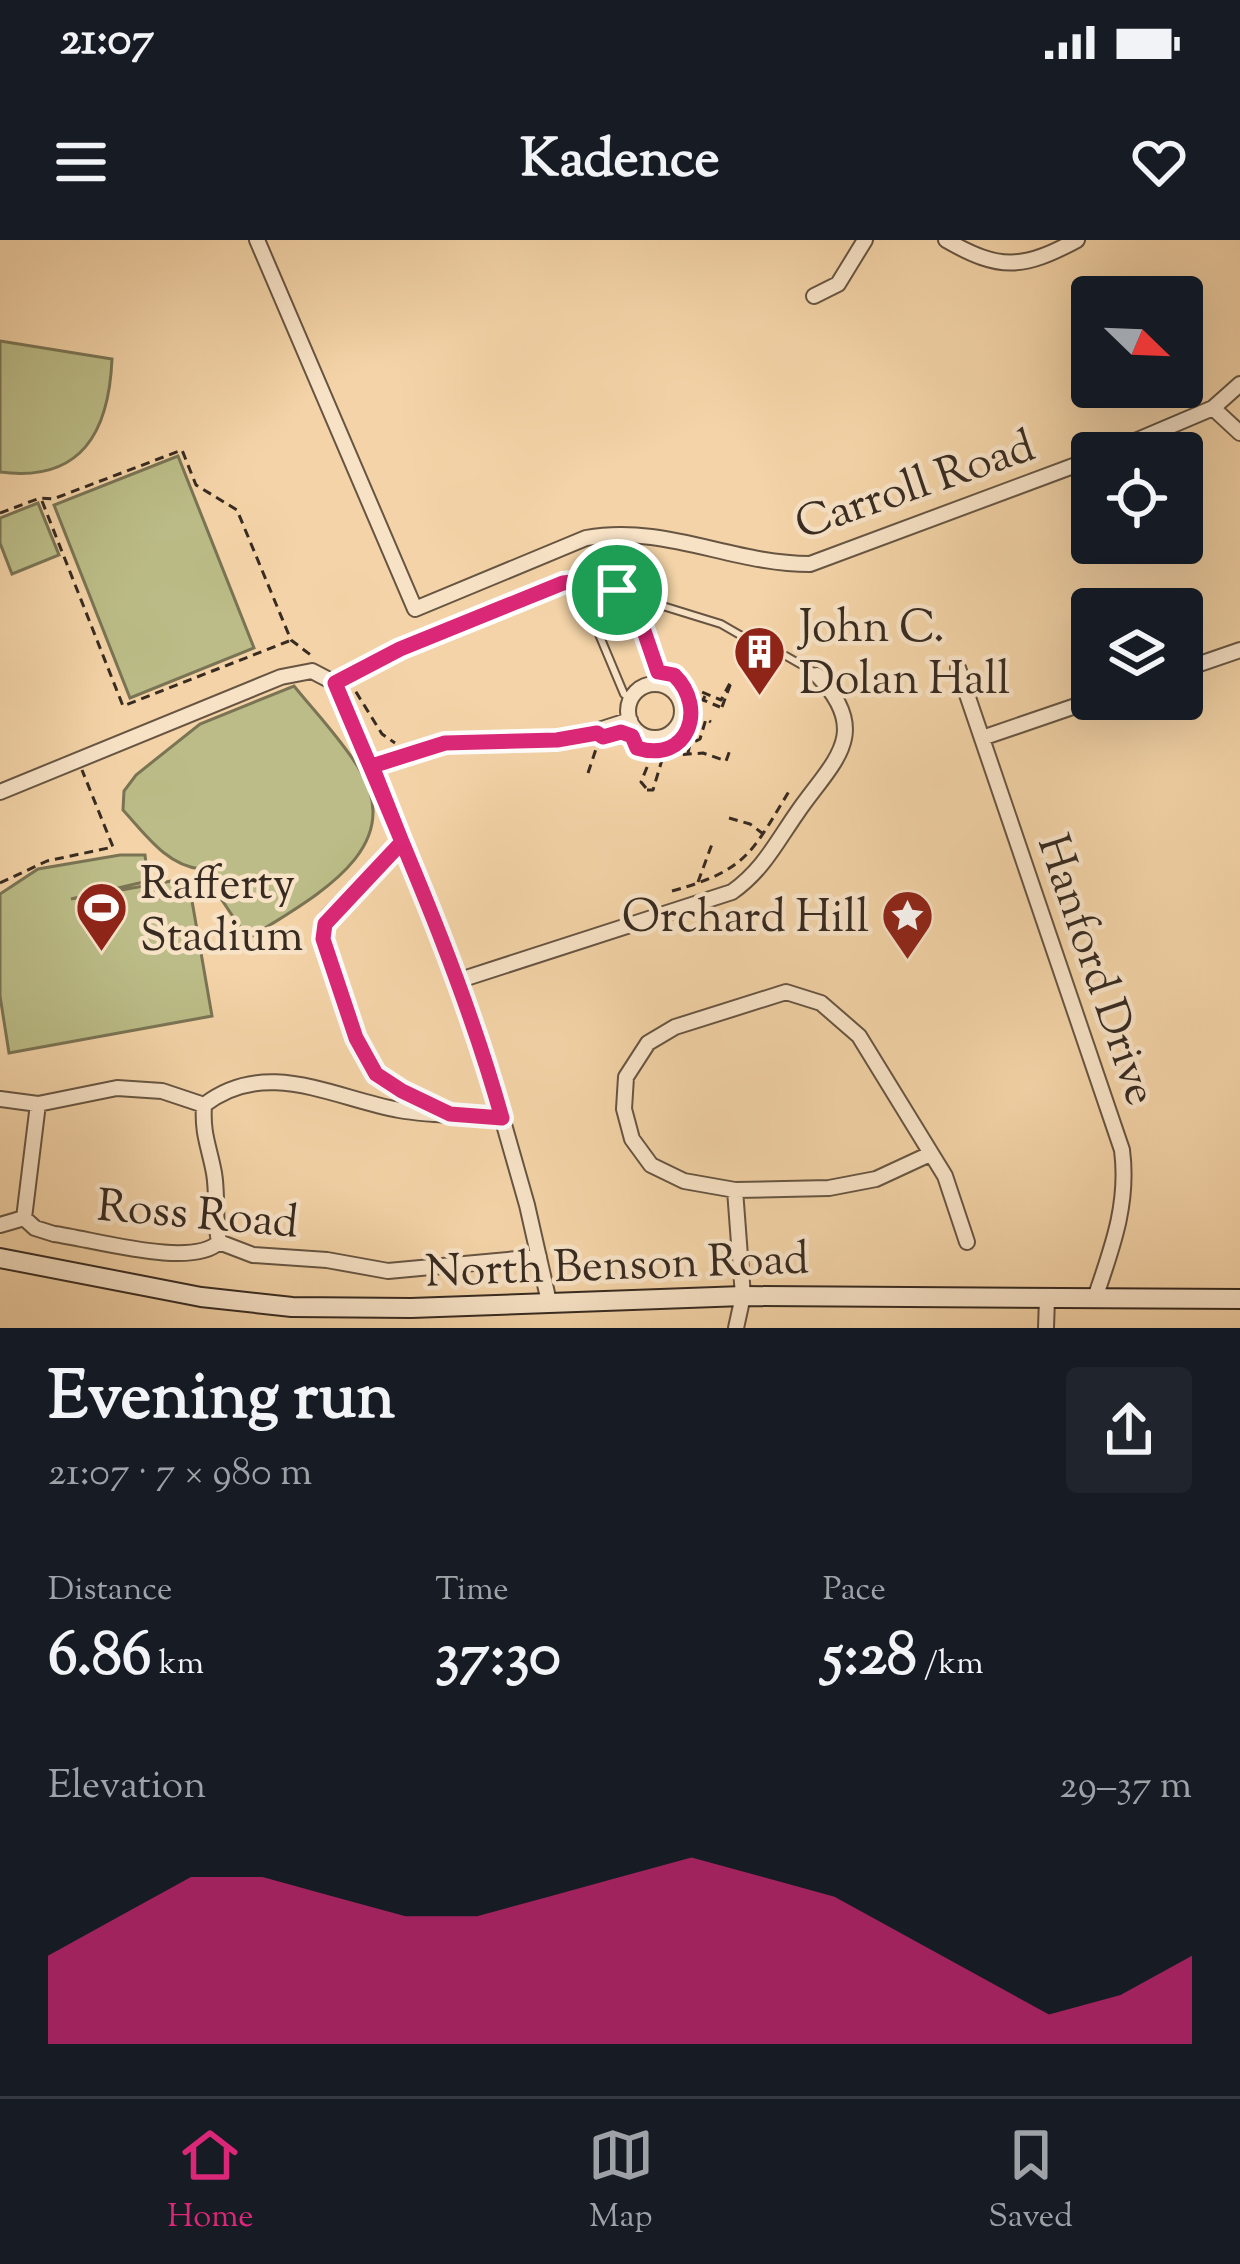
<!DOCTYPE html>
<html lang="en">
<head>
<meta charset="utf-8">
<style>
	body { margin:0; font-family:"Sorts Mill Goudy",serif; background:#20242c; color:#f1f3f6; height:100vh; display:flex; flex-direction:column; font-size:45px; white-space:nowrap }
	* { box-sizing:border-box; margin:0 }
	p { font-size:39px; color:#9ea1a6 }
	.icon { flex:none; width:66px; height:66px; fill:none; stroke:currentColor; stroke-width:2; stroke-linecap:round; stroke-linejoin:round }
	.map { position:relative; height:1088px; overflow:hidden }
	.drawer { display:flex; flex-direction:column; background:#171b24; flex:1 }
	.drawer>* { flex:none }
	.needle { width:78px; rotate:113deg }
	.tools { position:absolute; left:1071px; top:36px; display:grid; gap:24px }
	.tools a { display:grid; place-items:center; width:132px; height:132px; border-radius:12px; background:#171b24; box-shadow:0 12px 48px #0002; font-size:60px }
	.pin { position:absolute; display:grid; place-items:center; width:102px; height:102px; color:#fff; margin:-51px; border:6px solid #fff; border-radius:50%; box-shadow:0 3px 12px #0007 }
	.round { display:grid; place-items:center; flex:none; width:126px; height:126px; border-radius:12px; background:#20242c }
	.overview { display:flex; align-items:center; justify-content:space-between; height:204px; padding:0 48px }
	h1 { font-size:66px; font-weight:700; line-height:90px }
	.figures { display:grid; grid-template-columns:repeat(3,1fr); gap:18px; height:204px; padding:12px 48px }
	.figures div { display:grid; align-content:center }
	.figures b { font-size:60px; font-weight:700 }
	.figures small { font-size:33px; font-weight:400 }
	.figures p { font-size:33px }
	.chart { height:336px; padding:24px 48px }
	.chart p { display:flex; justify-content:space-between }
	.chart svg { width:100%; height:216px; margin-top:12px; fill:#db2777; opacity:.7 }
	.status { display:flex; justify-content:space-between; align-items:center; height:84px; padding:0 60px; background:#171b24; direction:ltr }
	.status svg { height:33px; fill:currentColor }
	header { display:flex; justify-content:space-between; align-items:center; height:156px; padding:0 48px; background:#171b24; font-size:54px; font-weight:700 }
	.menu { display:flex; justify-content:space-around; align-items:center; height:168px; border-top:3px solid #363941; background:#171b24; font-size:33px; color:#9ea1a6 }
	.menu a { display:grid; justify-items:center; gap:6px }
	.menu .selected { color:#db2777 }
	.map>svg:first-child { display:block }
	.green { fill:#bbbc87; stroke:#7a7454; stroke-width:3 }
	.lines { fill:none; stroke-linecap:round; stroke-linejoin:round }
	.service-casing { stroke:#675542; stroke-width:10 }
	.minor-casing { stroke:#675542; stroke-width:18 }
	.secondary-casing { stroke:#382b21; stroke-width:22 }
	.path { stroke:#382b21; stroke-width:3; stroke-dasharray:9 6; stroke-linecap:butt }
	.service { stroke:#f7e2c6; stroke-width:6 }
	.minor { stroke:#f7e2c6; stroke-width:14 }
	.secondary { stroke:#f7e2c6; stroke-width:18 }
	.route-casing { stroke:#fff; stroke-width:24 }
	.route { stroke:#db2777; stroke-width:15 }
	.labels { text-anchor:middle; stroke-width:9; stroke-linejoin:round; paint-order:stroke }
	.street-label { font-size:45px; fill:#382b21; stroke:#f7e2c6 }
	.poi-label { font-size:45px; fill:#382b21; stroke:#f7e2c6; text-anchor:start }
</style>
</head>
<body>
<div class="status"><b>21:07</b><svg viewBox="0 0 49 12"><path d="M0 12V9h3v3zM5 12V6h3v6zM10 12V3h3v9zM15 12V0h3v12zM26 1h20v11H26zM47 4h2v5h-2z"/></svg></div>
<header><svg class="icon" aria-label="menu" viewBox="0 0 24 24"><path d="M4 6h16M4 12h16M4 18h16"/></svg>Kadence<svg class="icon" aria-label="heart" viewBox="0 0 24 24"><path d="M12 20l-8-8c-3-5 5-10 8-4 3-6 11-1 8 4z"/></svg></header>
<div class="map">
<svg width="1240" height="1088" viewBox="0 0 1240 1088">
	<rect width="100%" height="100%" fill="#f3d3a7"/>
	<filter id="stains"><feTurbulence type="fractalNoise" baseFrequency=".00167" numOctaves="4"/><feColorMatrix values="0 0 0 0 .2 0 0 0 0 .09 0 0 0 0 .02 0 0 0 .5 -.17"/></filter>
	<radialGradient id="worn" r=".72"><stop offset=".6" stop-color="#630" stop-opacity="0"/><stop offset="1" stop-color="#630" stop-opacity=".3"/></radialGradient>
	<path class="green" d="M0 101 112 119C109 191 82 243 0 232Z
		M178 216 254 408 130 458 54 265Z
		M38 263 59 315 12 334 0 303V278Z
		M294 446C315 472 340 498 358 527 413 611 305 661 248 699L201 629C167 626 145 594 123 570L124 551 136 535 200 484Z
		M120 615H145L148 641 71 659 188 638 212 776 9 813 0 756V654L38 629Z"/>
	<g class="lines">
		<defs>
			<path id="service" d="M632 356 658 432 657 444
				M786 416 814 432
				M631 459 624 454 593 380 595 362 611 350 721 384 766 410"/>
			<path id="minor" d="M257 0 415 369 586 298C666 284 731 324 810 324L1092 219
				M946 0C1000 31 1023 29 1077 0
				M814 56 838 44 865 0
				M1213 168 1240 193
				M1107 213 1213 168 1240 144
				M958 428 1122 910C1129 964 1112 1008 1095 1058
				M1182 430 1240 410
				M628 471a27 27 0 1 1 54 0a27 27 0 1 1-54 0Z
				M982 498 1096 459
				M372 526 445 503 574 498 630 480
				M0 552 281 437 312 431 335 443 475 783 527 965 549 1062
				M402 602 328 676 323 699 367 821 386 842 450 874
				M460 740 732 652C763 630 776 603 797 573 832 522 874 494 817 435
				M0 859 38 864 117 848 162 851 204 865
				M204 865C266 817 333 858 399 870 433 876 468 875 502 878
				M204 865C202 894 209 906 214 933 218 956 214 978 219 1002
				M930 914 876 939 829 948 735 950 684 941 651 925 632 899 624 869 626 837 648 803 675 787 786 752 821 763 859 796 945 936 967 1002
				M735 950 743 1056 736 1088
				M24 978 35 988 54 994C93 999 192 1029 219 1002
				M24 978 38 864
				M0 985 24 978
				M219 1002 253 1015 327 1020 388 1031 539 1017
				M1046 1088 1047 1058"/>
			<path id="secondary" d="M0 1018 201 1057 292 1067 411 1068 743 1056 1240 1059"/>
		</defs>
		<use href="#service" class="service-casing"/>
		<use href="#minor" class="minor-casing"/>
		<use href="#secondary" class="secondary-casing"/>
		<path class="path" d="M42 261 123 466 289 401
			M0 273 40 258 53 259 182 210 196 245 237 270 291 400 312 416
			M345 439 400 409 563 343 591 340 599 348
			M348 439 382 494 395 503
			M689 455 697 450 721 460 730 443
			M705 456 703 460 720 467
			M722 467 732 440
			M630 495 637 508C692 526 712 455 666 431
			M670 509 677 515 703 513 726 521 730 510
			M688 513 690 504 700 499 706 479 711 482
			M588 533 597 506
			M646 548 641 542 652 515
			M647 550H653L664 513
			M729 578 750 584 762 593
			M698 642 712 604
			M0 643 47 621 113 607 82 530
			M672 651C748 630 752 612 791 548"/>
		<use href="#service" class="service"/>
		<use href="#minor" class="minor"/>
		<use href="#secondary" class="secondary"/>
	</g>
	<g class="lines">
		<defs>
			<path id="route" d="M617 350 605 353 591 340 563 343 400 409 335 443C395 587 460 728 502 878L450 874 402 851 376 834 356 798 323 699 325 684 402 602 372 526 445 503 557 500 597 493 603 497 621 492 632 496 637 508C688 524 708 468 674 435L658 432 631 353 617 350"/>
		</defs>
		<use href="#route" class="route-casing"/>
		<use href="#route" class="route"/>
	</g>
	<defs>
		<symbol id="building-pin" viewBox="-11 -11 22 30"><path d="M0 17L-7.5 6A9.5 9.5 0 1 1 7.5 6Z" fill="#8f2418" stroke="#f7e2c6"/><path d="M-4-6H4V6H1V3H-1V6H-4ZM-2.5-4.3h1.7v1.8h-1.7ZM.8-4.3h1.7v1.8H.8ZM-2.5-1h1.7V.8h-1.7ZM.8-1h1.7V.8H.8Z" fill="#fff"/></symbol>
		<symbol id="stadium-pin" viewBox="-11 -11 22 30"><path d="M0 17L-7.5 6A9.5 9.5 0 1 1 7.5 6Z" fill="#8f2418" stroke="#f7e2c6"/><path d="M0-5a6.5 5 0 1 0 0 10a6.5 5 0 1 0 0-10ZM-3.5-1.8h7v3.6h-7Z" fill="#fff"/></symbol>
		<symbol id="sight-pin" viewBox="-11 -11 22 30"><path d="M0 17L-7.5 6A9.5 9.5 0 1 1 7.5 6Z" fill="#8f2418" stroke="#f7e2c6"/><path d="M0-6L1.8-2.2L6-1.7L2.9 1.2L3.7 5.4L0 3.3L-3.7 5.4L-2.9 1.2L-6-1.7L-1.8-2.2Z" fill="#fff"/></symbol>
	</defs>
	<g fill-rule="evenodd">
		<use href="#building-pin" x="730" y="382" width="59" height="81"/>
		<use href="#stadium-pin" x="72" y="638" width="59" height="81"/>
		<use href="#sight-pin" x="878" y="646" width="59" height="81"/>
	</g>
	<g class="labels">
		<g class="street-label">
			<text transform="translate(914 243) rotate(-19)" y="16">Carroll Road</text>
			<text transform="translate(1099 729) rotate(71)" y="16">Hanford Drive</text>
			<text transform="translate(198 972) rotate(5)" y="16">Ross Road</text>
			<text transform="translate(617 1023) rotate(-2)" y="16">North Benson Road</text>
		</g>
		<g class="poi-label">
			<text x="799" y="401">John C.<tspan x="799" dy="52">Dolan Hall</tspan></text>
			<text x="140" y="658">Rafferty<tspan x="140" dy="52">Stadium</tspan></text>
			<text x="869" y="691" text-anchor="end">Orchard Hill</text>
		</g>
	</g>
	<rect width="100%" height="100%" filter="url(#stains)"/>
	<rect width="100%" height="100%" fill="url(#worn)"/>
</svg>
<div class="tools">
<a><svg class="needle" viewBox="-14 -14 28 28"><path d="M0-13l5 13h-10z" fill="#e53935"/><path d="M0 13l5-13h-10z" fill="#9ea1a6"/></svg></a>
<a><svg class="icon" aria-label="locate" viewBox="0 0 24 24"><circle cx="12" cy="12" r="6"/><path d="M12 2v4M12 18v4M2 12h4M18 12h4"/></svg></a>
<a><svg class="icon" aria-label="layers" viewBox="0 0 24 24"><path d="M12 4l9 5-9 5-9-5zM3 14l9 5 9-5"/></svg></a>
</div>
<div class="pin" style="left:617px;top:350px;background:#1e9e55"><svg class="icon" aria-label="arrive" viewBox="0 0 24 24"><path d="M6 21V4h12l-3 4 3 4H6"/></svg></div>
</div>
<section class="drawer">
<div class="overview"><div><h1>Evening run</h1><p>21:07 · 7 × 980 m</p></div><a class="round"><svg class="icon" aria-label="share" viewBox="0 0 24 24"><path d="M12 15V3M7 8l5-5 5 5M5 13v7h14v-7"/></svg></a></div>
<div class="figures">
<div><p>Distance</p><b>6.86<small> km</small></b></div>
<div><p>Time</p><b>37:30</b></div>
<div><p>Pace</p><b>5:28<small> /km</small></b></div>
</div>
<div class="chart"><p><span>Elevation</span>29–37 m</p>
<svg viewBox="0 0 160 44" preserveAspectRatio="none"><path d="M0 44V26L10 18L20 10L30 10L40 14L50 18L60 18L70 14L80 10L90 6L100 10L110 14L120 22L130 30L140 38L150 34L160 26V44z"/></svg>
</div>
</section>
<nav class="menu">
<a class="selected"><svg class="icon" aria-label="home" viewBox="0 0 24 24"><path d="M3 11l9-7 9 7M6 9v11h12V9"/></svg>Home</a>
<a><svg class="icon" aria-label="map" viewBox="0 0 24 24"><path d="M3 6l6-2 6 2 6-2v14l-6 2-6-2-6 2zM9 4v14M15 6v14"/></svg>Map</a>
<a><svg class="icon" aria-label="saved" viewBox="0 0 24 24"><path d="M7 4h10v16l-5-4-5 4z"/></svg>Saved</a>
</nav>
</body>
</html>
